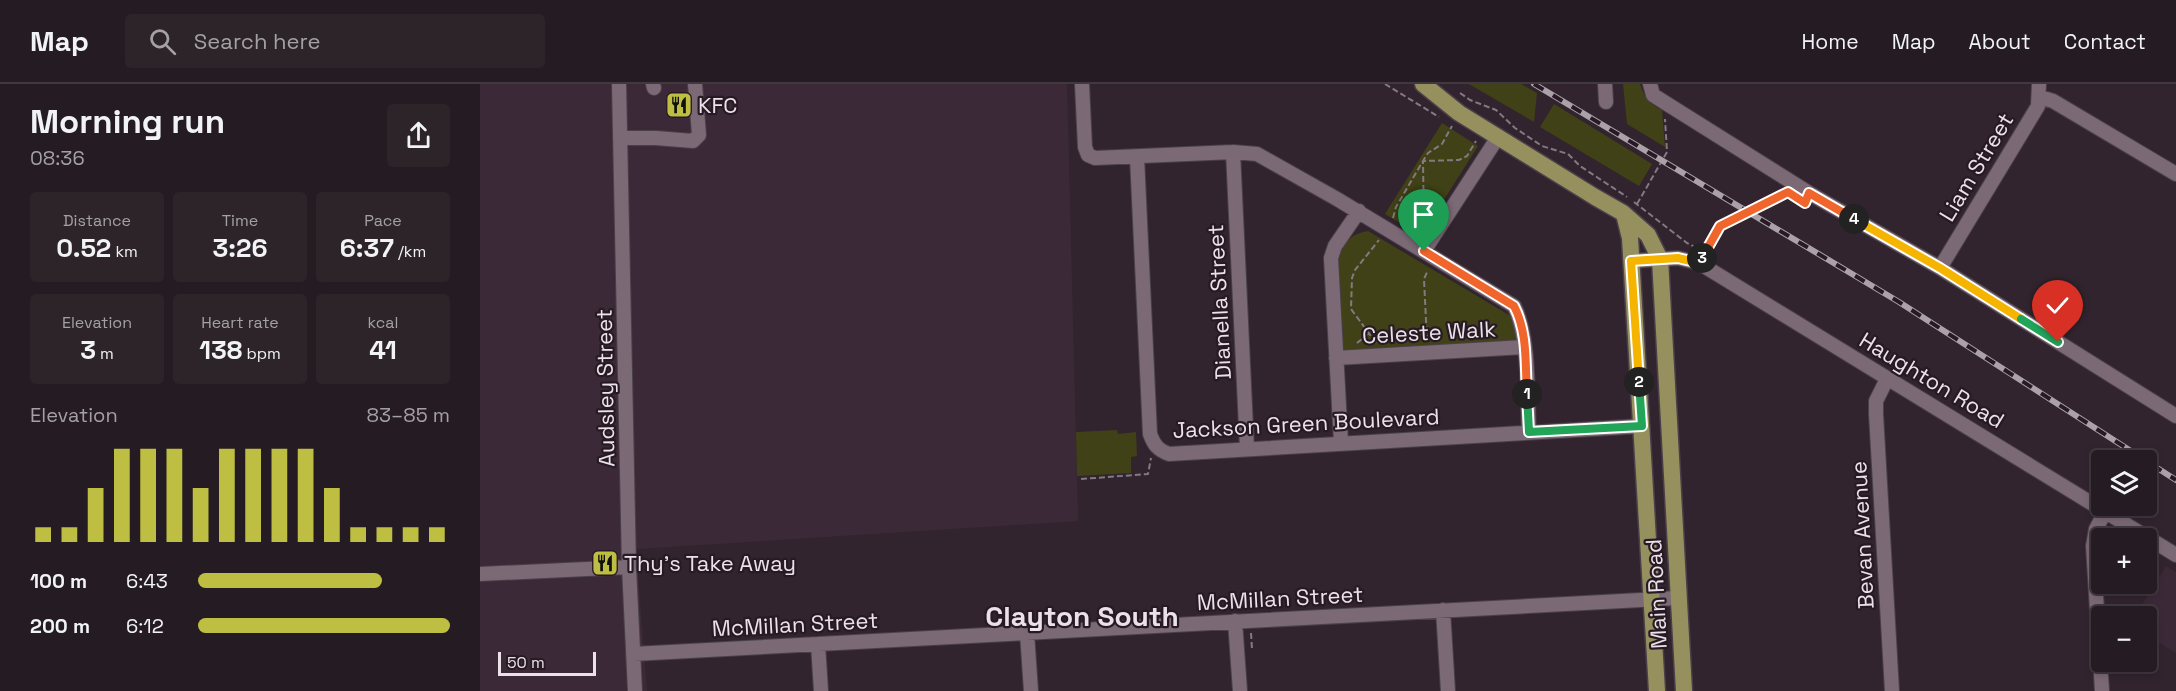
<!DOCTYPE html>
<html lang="en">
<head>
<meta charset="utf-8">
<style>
	body { margin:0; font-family:"Space Grotesk",sans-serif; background:#2d242a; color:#f1f3f6; height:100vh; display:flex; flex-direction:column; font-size:22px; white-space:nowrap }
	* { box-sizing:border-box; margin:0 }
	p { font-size:20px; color:#a3a1a5 }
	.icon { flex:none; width:33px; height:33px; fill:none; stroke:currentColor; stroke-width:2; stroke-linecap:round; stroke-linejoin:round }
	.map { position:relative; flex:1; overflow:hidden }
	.drawer { display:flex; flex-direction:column; background:#251b22; width:480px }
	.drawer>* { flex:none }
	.tools { position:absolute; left:1611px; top:366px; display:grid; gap:12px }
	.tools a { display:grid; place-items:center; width:66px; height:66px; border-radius:6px; background:#251b22; box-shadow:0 3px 9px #0003,0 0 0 2px #423940; font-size:30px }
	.scale { position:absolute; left:18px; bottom:15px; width:98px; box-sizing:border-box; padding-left:6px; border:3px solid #ebe2e9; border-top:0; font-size:16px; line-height:21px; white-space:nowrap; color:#ebe2e9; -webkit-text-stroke:4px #271a24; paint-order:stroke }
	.pin { position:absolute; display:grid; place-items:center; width:51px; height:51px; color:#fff; margin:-62px -26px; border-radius:50% 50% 50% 0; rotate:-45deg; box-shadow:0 0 6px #0007 }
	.pin .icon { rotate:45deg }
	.km { position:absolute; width:30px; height:30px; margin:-15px; border-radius:50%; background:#222; color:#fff; font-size:16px; line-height:30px; text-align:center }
	.round { display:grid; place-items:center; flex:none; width:63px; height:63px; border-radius:6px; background:#2d242a }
	.summary { display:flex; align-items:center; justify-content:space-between; height:102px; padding:0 30px }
	h1 { font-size:33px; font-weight:600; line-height:45px }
	.metrics { display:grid; grid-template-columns:repeat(3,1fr); gap:9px; height:102px; padding:6px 30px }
	.metrics div { display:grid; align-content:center; border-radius:6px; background:#2d242a; text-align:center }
	.metrics b { font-size:26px; font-weight:600 }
	.metrics small { font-size:16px; font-weight:400 }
	.metrics p { font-size:16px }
	.chart { height:168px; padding:12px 30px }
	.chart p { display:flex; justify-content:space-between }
	.chart svg { width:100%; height:108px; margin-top:6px; stroke:#bebf42; stroke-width:6 }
	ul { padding:0 30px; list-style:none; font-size:20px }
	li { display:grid; grid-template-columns:96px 72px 1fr; align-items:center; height:45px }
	li i { height:15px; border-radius:8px; background:#bebf42 }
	header { display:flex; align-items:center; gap:36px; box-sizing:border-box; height:84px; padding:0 30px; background:#251b22; border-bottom:2px solid #423940 }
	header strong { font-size:28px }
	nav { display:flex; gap:33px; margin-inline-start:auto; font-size:21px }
	.search { width:420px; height:54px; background:#2d242a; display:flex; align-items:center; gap:15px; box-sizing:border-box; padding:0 21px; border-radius:6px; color:#a3a1a5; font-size:22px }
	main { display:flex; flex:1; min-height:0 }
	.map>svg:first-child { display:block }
	.built { fill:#3c2938 }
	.green { fill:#404116 }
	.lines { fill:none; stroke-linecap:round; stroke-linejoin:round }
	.minor-casing { stroke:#4b4049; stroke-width:16 }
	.major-casing { stroke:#4b4049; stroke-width:19 }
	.path { stroke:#847982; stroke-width:2; stroke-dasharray:6 3; stroke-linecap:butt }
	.minor { stroke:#7b6a76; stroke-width:14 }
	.major { stroke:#96905f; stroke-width:16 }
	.rail-casing { stroke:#aba1a9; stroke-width:6 }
	.rail { stroke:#271a24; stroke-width:4; stroke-dasharray:11; stroke-linecap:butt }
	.split-1-casing { stroke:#fff; stroke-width:12 }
	.split-2-casing { stroke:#fff; stroke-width:12 }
	.split-3-casing { stroke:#fff; stroke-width:12 }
	.split-4-casing { stroke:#fff; stroke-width:12 }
	.split-5-casing { stroke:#fff; stroke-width:12 }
	.split-6-casing { stroke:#fff; stroke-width:12 }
	.split-1 { stroke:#f0652b; stroke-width:8 }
	.split-2 { stroke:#22a559; stroke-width:8 }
	.split-3 { stroke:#f5b400; stroke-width:8 }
	.split-4 { stroke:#f0652b; stroke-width:8 }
	.split-5 { stroke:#f5b400; stroke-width:8 }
	.split-6 { stroke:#22a559; stroke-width:8 }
	.labels { text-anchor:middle; stroke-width:4.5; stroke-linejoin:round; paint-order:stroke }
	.poi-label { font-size:22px; fill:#ebe2e9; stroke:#271a24; text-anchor:start }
	.street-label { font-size:22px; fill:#ebe2e9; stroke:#271a24 }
	.district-label { font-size:28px; font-weight:bold; fill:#ebe2e9; stroke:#271a24 }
</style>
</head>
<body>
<header>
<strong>Map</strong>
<div class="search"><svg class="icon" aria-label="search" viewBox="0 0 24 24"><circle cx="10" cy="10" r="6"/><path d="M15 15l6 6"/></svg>Search here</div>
<nav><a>Home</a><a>Map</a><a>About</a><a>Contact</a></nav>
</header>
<main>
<section class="drawer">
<div class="summary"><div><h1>Morning run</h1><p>08:36</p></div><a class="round"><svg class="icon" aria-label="share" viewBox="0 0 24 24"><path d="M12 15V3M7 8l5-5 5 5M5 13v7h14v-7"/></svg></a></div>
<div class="metrics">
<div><p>Distance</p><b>0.52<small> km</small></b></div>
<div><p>Time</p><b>3:26</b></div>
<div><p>Pace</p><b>6:37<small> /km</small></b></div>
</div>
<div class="metrics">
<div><p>Elevation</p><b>3<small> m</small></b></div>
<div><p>Heart rate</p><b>138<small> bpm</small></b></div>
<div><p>kcal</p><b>41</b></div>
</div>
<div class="chart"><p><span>Elevation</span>83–85 m</p>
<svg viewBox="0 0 160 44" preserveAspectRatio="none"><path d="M5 44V38M15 44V38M25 44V22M35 44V6M45 44V6M55 44V6M65 44V22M75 44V6M85 44V6M95 44V6M105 44V6M115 44V22M125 44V38M135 44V38M145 44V38M155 44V38"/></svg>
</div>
<ul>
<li><b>100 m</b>6:43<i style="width:73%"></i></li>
<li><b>200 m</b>6:12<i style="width:100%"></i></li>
</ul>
</section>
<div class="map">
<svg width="1696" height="607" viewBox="0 0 1696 607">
	<rect width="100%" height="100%" fill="#31242e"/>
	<path class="built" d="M0 0H587L598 437 156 465 167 607H0Z
		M1686 482 1696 488V569L1667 551 1666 532H1655Z"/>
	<path class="green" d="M989 0H1041L1057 9 1054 38Z
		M1143 0H1160C1164 13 1170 20 1182 26L1185 63 1147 40Z
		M1074 20 1172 80 1159 102 1060 43Z
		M962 39 998 62 941 152 905 130Z
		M888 147 1029 231 1034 237 1036 258 862 268 857 180C861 161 869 150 888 147Z
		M637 346 638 350 656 348 657 372 651 373V389L597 392 596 348Z"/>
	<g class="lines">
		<defs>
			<path id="minor" d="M139 0 149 483 155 607
				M173 0 174 4
				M602 0 605 63 608 71 615 74 753 68 777 70 857 115 1034 222C1050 253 1047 312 1049 348
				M1125 0 1126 18
				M1170 0 1173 11 1184 18 1329 109 1460 184 1696 332
				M1560 13 1573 17 1696 90
				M140 54H176L213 57 219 51 215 0
				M753 68 767 365
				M657 73 670 350C674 361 678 366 689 370L1162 342
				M944 167 1018 53
				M1151 177 1198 174 1219 179 1696 471
				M1460 184 1558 22 1559 0
				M856 274 1044 263
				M1407 295 1396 317V330L1412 607
				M861 359 851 174 855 162 879 127
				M0 490 149 483
				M963 526 968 607
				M755 537 760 607
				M547 549 551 607
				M338 560 341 607
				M153 570 1198 514
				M1622 607 1613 462 1616 445 1625 428"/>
			<path id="major" d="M943 0 979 29 1115 113 1143 129 1168 151 1180 175 1204 607
				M1144 130 1150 154 1177 607"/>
		</defs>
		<use href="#minor" class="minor-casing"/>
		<use href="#major" class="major-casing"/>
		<path class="path" d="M905 0 959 33
			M980 9 990 16 1016 26 1035 44 1062 62 1088 70 1100 82 1147 113
			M1154 118 1207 159 1217 164
			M1157 120 1187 68 1185 35
			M913 134 916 123 943 77 948 69 962 60 972 42
			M944 143 943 77 979 76 987 72 996 57
			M1226 167 1240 142 1306 109
			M947 257 944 195 948 186
			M877 259 889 249
			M896 259 871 225 872 194 875 186 899 156
			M601 395 668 390 671 374
			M771 549 772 565"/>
		<use href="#minor" class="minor"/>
		<use href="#major" class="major"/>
		<defs>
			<path id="rail" d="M1054 0 1419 218 1696 396"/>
		</defs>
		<use href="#rail" class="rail-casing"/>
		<use href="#rail" class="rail"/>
	</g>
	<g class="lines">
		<defs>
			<path id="split-1" d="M944 167 1034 222C1048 249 1045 280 1047 310"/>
			<path id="split-2" d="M1047 310 1049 348 1162 342 1159 298"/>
			<path id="split-3" d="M1159 298 1151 177 1198 174 1219 179 1222 174"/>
			<path id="split-4" d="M1222 174 1240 142 1308 108 1325 119 1329 109 1374 135"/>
			<path id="split-5" d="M1374 135 1460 184 1541 235"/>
			<path id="split-6" d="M1541 235 1578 258"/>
		</defs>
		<use href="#split-1" class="split-1-casing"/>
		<use href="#split-2" class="split-2-casing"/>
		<use href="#split-3" class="split-3-casing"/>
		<use href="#split-4" class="split-4-casing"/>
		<use href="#split-5" class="split-5-casing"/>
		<use href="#split-6" class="split-6-casing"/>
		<use href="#split-1" class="split-1"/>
		<use href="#split-2" class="split-2"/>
		<use href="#split-3" class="split-3"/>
		<use href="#split-4" class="split-4"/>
		<use href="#split-5" class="split-5"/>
		<use href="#split-6" class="split-6"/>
	</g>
	<defs>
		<symbol id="restaurant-square" viewBox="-11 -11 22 22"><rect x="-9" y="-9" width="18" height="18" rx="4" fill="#bebf42" stroke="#271a24"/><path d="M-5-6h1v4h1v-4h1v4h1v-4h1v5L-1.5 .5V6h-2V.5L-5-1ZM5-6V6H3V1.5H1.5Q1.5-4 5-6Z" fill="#111"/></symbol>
	</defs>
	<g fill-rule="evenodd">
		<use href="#restaurant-square" x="184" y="6" width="30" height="30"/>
		<use href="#restaurant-square" x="110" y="464" width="30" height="30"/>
	</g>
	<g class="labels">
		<g class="poi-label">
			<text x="218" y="29">KFC</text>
			<text x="144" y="487">Thy's Take Away</text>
		</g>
		<g class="street-label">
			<text transform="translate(1496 83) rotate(-59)" y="8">Liam Street</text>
			<text transform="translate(739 218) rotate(-93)" y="8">Dianella Street</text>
			<text transform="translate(949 248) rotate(-3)" y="8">Celeste Walk</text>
			<text transform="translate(1452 296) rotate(31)" y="8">Haughton Road</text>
			<text transform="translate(125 304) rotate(-91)" y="8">Audsley Street</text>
			<text transform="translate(826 339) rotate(-3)" y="8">Jackson Green Boulevard</text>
			<text transform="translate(1382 451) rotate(-93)" y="8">Bevan Avenue</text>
			<text transform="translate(1176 510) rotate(-93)" y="8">Main Road</text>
			<text transform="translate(800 514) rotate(-3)" y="8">McMillan Street</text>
			<text transform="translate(315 540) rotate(-3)" y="8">McMillan Street</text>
		</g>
		<g class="district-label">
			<text x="602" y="542">Clayton South</text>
		</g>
	</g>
</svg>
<div class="tools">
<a><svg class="icon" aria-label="layers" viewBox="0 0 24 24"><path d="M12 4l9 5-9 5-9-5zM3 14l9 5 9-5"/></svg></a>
<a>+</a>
<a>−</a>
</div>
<div class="scale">50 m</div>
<div class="pin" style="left:944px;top:167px;background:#1e9e55"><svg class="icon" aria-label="arrive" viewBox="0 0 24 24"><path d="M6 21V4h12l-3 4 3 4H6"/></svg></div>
<div class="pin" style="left:1578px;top:258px;background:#d93025"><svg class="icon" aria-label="check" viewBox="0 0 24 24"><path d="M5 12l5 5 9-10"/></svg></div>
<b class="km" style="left:1047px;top:310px">1</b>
<b class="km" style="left:1159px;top:298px">2</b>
<b class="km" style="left:1222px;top:174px">3</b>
<b class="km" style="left:1374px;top:135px">4</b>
</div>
</main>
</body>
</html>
